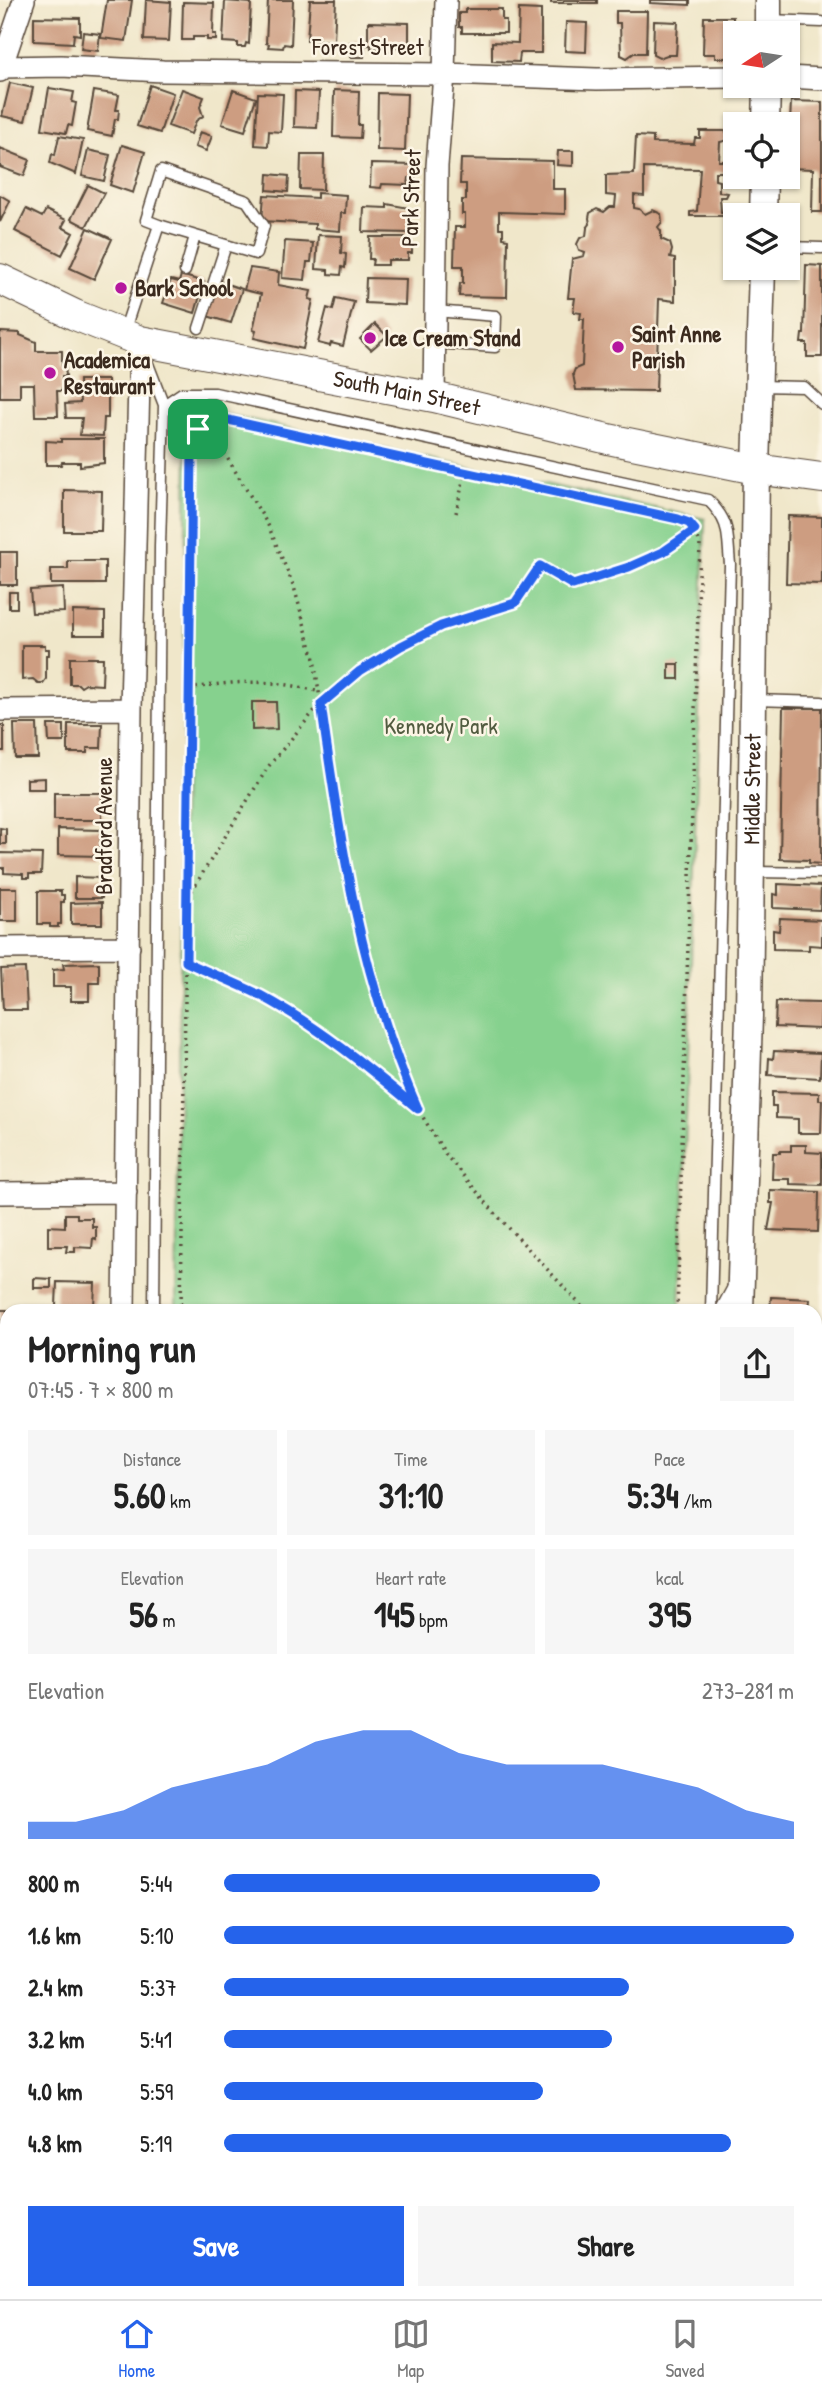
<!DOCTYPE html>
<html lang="en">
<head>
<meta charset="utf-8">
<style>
	body { margin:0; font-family:"Patrick Hand",sans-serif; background:#f6f6f6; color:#222; height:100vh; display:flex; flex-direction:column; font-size:26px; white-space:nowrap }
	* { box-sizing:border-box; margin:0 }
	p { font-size:23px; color:#767676 }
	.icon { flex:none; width:38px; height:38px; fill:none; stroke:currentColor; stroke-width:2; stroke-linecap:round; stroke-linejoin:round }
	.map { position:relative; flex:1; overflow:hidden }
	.side { position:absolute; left:0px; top:1304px; width:822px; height:996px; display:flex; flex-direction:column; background:#fff; border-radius:21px 21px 0 0; box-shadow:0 2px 5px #0004 }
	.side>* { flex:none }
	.needle { width:46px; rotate:258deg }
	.buttons { position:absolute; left:723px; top:21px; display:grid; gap:14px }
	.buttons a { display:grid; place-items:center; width:77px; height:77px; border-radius:0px; background:#fff; box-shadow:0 2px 5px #0004; font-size:35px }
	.pin { position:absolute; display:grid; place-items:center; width:60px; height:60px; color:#fff; margin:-30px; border-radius:14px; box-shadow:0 4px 10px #0006 }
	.round { display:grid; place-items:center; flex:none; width:74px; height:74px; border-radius:0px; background:#f6f6f6 }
	.overview { display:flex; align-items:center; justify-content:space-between; height:119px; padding:0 28px }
	h1 { font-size:38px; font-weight:700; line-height:52px }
	.metrics { display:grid; grid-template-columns:repeat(3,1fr); gap:10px; height:119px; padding:7px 28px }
	.metrics div { display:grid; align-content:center; border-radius:0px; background:#f6f6f6; text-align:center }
	.metrics b { font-size:35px; font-weight:700 }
	.metrics small { font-size:19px; font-weight:400 }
	.metrics p { font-size:19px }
	.chart { height:196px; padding:14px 28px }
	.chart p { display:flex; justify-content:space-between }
	.chart svg { width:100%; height:126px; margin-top:7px; fill:#2563eb; opacity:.7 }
	.primary-button { display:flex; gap:14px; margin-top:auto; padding:14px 28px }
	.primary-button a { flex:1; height:80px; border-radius:0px; background:#2563eb; color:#fff; font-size:28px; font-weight:700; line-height:80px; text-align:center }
	.primary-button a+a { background:#f6f6f6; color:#222 }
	ul { padding:0 28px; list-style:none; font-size:23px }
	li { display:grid; grid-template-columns:112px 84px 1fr; align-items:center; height:52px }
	li i { height:18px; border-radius:9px; background:#2563eb }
	.tabs { display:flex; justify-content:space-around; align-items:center; height:98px; border-top:2px solid #e0e0e0; background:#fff; font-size:19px; color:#767676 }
	.tabs a { display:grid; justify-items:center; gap:4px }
	.tabs .on { color:#2563eb }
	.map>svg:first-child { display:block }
	.green { fill:#86d18e; stroke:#607e56; stroke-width:2 }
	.building { fill:#cd9d81 }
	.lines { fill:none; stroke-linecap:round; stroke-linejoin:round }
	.service-casing { stroke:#564638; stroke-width:13 }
	.minor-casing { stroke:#564638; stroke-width:24 }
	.tertiary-casing { stroke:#564638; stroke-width:29 }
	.secondary-casing { stroke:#564638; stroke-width:32 }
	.path { stroke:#564638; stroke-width:3.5; stroke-dasharray:2 5; stroke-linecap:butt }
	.service { stroke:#fff; stroke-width:10 }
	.minor { stroke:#fff; stroke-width:21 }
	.tertiary { stroke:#fff; stroke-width:26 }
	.secondary { stroke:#fff; stroke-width:30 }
	.route-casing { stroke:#fff; stroke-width:14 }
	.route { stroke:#2563eb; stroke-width:9 }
	.poi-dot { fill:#b5179e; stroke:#fcf5e5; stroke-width:2.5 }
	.labels { text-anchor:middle; stroke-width:5; stroke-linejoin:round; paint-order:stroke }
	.street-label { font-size:23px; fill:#3b2a1e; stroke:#fcf5e5 }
	.poi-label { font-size:23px; font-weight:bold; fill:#3b2a1e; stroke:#fcf5e5; text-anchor:start }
	.park-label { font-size:23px; fill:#525c40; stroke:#fcf5e5 }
</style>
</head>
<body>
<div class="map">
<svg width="822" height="2299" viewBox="0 0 822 2299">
	<rect width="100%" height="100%" fill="#fcf5e5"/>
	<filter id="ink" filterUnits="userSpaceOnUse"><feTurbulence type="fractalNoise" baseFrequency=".0143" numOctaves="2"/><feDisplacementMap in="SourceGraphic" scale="14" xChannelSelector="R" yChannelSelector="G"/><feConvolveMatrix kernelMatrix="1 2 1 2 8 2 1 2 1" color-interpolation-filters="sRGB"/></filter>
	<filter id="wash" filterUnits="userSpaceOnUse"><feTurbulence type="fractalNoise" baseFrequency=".00686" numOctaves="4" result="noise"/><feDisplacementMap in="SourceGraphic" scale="28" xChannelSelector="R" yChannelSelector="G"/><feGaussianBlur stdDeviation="1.57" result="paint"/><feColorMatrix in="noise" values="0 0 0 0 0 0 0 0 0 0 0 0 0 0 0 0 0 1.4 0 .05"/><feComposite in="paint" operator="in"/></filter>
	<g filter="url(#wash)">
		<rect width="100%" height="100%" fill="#f0e7ca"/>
		<path class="green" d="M220 413 705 519 680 1311H176L187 442C191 425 203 415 220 413Z
			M143 2292H681V2299H143Z"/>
		<g id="blocks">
			<path class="building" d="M107 0H132L126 41 101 38Z
				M146 0 171 2 169 41 144 40Z
				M268 0H293L291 45 284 44 283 48 268 47 269 44 266 43Z
				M310 0H336L334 41 307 40Z
				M551 0H597V3H551Z
				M650 0H690V5L650 3Z
				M225 1 251 3 249 44 246 43 245 47H238V43L223 42Z
				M183 2 214 3 213 34H216V40H207V37H193V40H182Z
				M465 9H502V20H506V33H462V27H459V13H465Z
				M519 9 541 10V53H520L519 62 492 61V42L518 43Z
				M616 11H647L646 53H634L627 58 621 55 620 23H616Z
				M34 17 80 18V35L74 34 73 43 34 41Z
				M704 17H733V26H730L729 58H715V54H703Z
				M654 21 678 22 676 55H667L659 58 653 55Z
				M368 22 409 23V47H396L391 52 386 48H371V45H368Z
				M566 22 587 23 586 52 565 51Z
				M83 32 100 34 98 51 81 49Z
				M350 42H365L364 57H350Z
				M10 83 33 88 25 121 2 116Z
				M150 85 173 93 160 133 137 126Z
				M49 88 74 92 72 102 76 103 72 126 68 125 66 133 42 129Z
				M182 89 204 97 200 107 203 116 196 121 191 134 168 126Z
				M233 90 256 98 245 131 222 124Z
				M334 90 359 91 358 125H361L360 138 333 137Z
				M94 91 119 95 116 110H119L118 119H115L112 136 87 131Z
				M295 91 319 92 317 128 294 127Z
				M258 93 283 94 281 132 269 131 268 146 255 145Z
				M378 93 407 94 405 151 377 150Z
				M791 101 822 102V212H812L813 169 788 168Z
				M700 131H725L731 136 729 140 720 142 719 161H725V172H715V180L719 181V192L728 193 726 197H720L721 212H728V216H690V212L697 211 700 169 644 168V196L634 195V208L639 209 645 214 653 210 661 214 662 222 658 227 661 231V239L670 243 672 250 670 258 675 259V301L659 299 656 391 576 390 573 374 575 369 582 366 584 319H580L581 313 573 312 575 298H568L572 259 584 256 585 252 579 250 577 244 580 238 586 236 587 228 590 224 589 218 590 213 597 209 604 212 610 207H615L616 196 606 195V175L634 174 636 136 653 137V143L694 144 695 138H700Z
				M200 132 212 136 206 151 195 147Z
				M59 136 83 140 76 174 50 163 52 154 55 155Z
				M122 145 145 152 133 193 110 185Z
				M0 148 30 160 24 176 0 167Z
				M88 150 110 155 104 181 82 176Z
				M558 151H573V166L557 165Z
				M301 155H324L323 190 300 189Z
				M461 159 553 161V189H565V214L499 212V228H503V238L508 239 507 297 459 296 460 283H463V266H454L455 227H465V214H462V200H466V184H460Z
				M371 164 415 165V178H409L408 185 382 184 381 188 370 187Z
				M268 174 289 176 288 192 267 190Z
				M88 185 104 193 86 227 71 219Z
				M317 193 346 195 345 213H341L340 231 315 229V224L262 221 264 195 317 198Z
				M0 195 10 201 0 222Z
				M387 204 409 208V223L414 224 413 233 363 232 364 207 387 208Z
				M26 209 42 217 46 210 66 220 62 227 73 233 62 255 15 231Z
				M88 228 112 239 94 279 70 268Z
				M318 235 342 236 341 253 346 254 345 268 342 267 341 275 328 274V270L316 269Z
				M370 237H405V242H412V253H408V260H388V265H372L373 259H369Z
				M285 241 313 243 311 262H307L305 280 282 278Z
				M806 265 822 266V357H807V343H801L802 334H804Z
				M250 268 279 272 278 285 311 291 309 299 313 300 303 349 254 338 256 331 253 330 261 294 244 290Z
				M181 275 204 282 195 313 163 303 171 280 179 282Z
				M366 278 406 279 405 305 365 303Z
				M218 281 242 289 231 323 207 316Z
				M336 298 354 302 343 346 331 343 330 346 318 343 327 308 333 310Z
				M375 324 387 336 371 350 360 339Z
				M0 332 20 333V335L36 342V351H62V366H65L66 376H62V391H57L58 416H35L34 384H20V397H0Z
				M79 380H108V418H104L103 436 80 435 82 418H66L65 404 80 403Z
				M61 439H104V463L80 466V462H62L61 465H46V441L61 442Z
				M64 490 102 491 101 531H64Z
				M788 516 822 517V584L786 583Z
				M0 552H17V585H0Z
				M68 561H105V584H51V569H68Z
				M63 588 64 612 32 613 30 590Z
				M9 592H17V608H9Z
				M73 611 105 612V635H73Z
				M22 645H45V649H49V655H46V679L43 683H38L33 679 22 680Z
				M70 658H103L102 685 86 684 81 687 78 684H70Z
				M669 664H679V679H669Z
				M252 702H276L277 729 252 730Z
				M783 708H822L821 864 809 863V860L780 859Z
				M14 724H37L38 758H15Z
				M68 724H102L101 748H87V753H68Z
				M0 725H4V751H0Z
				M48 725H64V742H49Z
				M45 778V789H27V779Z
				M54 793H102V820H54Z
				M0 828 6 829V844H0Z
				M58 829 101 830 100 856 58 855Z
				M0 853 42 854 41 874H29V878H23V874L4 873V868H0Z
				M75 877 102 878V898H75Z
				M778 884 821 886 820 910 773 908V894L778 895Z
				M0 888H17V921H0Z
				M38 891H61V895H64V902H61V924H58V927H50V924H38Z
				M102 902V924H71V903Z
				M780 918 822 920V946L809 945V950L773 949V930L779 931Z
				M99 963V983H89V1001H71V987H53V970L64 969 63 964Z
				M25 968 27 1010H3L1 969Z
				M776 1002 821 1003 820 1029 775 1027Z
				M774 1051 821 1053 820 1078 768 1075 769 1058 773 1059Z
				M772 1092 819 1093V1100H822L821 1133H798V1119L776 1118V1106H772Z
				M791 1145H806V1152L822 1153V1185L790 1184V1179H772L773 1153H780V1151H791Z
				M770 1190 819 1192 818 1232 768 1230 773 1203H770Z
				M65 1214H77V1218H92V1227H96V1239L93 1238 92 1248 75 1247V1252H66L67 1246H48V1226L65 1227Z
				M34 1278 51 1279V1288H34Z
				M57 1282 95 1283 94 1307 56 1306Z
				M771 1297 810 1299 809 1311H770Z
				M0 1310H7V1334L0 1333Z
				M817 1341H822V1366H816Z
				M0 1381H4L3 1395 0 1394Z
				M816 1398H822V1436L816 1435Z
				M816 1507 822 1508V1551H816Z
				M816 1598H822V1622H816Z
				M3 1618H7V1655H3Z
				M0 1703H7V1742L0 1741Z
				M0 1760H5L7 1794 0 1793Z
				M816 1830H818V1846H816Z
				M0 1953H7V1982H0Z
				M0 2100H4L5 2123H0Z
				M1 2178H7V2204H1Z
				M7 2256V2282H0V2257Z
				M46 2292H82L85 2294V2299H46Z
				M785 2292H802V2299L785 2298Z
				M0 2294H12V2299H0Z"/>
		</g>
	</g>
	<g filter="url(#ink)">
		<use href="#blocks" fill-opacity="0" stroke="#564638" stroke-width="2"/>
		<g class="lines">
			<defs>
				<path id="service" d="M769 20 822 22
					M788 247 822 248
					M185 271 195 236
					M199 328 226 245
					M124 332 159 225 256 254 264 226 247 201 161 171 146 220 159 225
					M435 343 495 347 496 316 435 311
					M145 356 164 405
					M758 386 804 387 822 404
					M752 700 822 702
					M751 872 822 873
					M154 1311 160 546 164 405 182 393H215L708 500C731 523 727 534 730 564L711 1311
					M720 1311 733 1287"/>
				<path id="minor" d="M1 67 61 66 163 71 444 74 597 79 735 77
					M0 71 24 0
					M788 77 822 79
					M434 397 437 166 444 74 446 0
					M0 710 131 709
					M0 948 129 947
					M0 1193 126 1192
					M124 1311 131 709 140 341
					M0 1682H7
					M816 1912H822
					M0 1923H7
					M0 2156H7
					M816 2160H822
					M114 2299V2292"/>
				<g id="tertiary">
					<path d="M768 33V0"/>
					<path d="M766 124 767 86"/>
					<path d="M763 215 764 177"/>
					<path id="s1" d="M740 1311 749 1016 756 469 762 268"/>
					<path d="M714 2299V2292"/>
				</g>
				<g id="secondary">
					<path id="s2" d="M0 279 75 315 140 341 434 397 608 439 756 469 822 478"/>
					<path d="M0 1451H7"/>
					<path d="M816 1470 822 1471"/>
				</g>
			</defs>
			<use href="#service" class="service-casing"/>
			<use href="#minor" class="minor-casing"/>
			<use href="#tertiary" class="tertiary-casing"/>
			<use href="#secondary" class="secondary-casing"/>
			<path class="path" d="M206 423 268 525 294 587 314 659 345 863 360 933 376 997 401 1069 418 1109 446 1155 494 1212 586 1311
				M456 513 465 472
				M189 689C236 680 274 679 320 692
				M188 897 268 767 316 709 360 671 401 646 441 626 515 603 540 566 573 585 629 567 663 552 695 530
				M186 962C210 973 235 983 259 995 317 1025 367 1066 417 1107
				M181 1311 192 451 198 429 215 417 678 519C692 524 696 530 700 544L677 1311
				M611 2292 613 2299
				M137 2299V2292
				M684 2299 685 2292"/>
			<use href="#service" class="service"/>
			<use href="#minor" class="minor"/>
			<use href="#tertiary" class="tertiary"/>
			<use href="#secondary" class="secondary"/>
		</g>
	</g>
	<g class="lines" filter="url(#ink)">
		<defs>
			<path id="route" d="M215 417 678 519 689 523 695 530 663 552 629 567 573 585 540 566 515 603 441 626 401 646 360 671 321 704C340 842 361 981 418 1109 368 1067 318 1026 260 995 236 983 210 973 186 962L192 452C194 433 200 426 215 417Z"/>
		</defs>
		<use href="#route" class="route-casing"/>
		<use href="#route" class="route"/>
	</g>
	<g class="poi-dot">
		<circle cx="121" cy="288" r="7"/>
		<circle cx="370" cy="338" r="7"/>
		<circle cx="618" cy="347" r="7"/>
		<circle cx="50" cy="373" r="7"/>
	</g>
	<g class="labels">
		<g class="street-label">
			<text x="368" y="55">Forest Street</text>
			<text transform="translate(411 198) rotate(-88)" y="8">Park Street</text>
			<text dy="8" stroke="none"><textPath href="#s2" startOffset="425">South Main Street</textPath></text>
			<text dy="8" stroke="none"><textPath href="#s1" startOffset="522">Middle Street</textPath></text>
			<text transform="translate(104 826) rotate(-90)" y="8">Bradford Avenue</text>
		</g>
		<g class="poi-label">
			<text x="135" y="296">Bark School</text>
			<text x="632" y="342">Saint Anne<tspan x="632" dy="26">Parish</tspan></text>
			<text x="384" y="346">Ice Cream Stand</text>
			<text x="64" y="368">Academica<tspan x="64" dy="26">Restaurant</tspan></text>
		</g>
		<g class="park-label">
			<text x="441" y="734">Kennedy Park</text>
		</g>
	</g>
</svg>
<div class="buttons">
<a><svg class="needle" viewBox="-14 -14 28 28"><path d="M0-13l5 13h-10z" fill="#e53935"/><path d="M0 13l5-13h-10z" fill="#767676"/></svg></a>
<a><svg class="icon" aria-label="locate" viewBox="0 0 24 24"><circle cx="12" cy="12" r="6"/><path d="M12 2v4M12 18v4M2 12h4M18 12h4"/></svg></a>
<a><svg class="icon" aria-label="layers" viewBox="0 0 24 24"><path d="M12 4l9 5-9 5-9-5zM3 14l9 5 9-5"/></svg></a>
</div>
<div class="pin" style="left:198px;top:429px;background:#1e9e55"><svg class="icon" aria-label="arrive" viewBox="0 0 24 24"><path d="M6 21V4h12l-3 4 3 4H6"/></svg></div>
<section class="side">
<div class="overview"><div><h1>Morning run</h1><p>07:45 · 7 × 800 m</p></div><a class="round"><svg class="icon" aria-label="share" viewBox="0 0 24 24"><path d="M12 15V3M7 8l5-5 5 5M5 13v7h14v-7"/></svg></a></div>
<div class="metrics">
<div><p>Distance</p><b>5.60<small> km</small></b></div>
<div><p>Time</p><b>31:10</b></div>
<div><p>Pace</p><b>5:34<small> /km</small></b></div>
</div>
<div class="metrics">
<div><p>Elevation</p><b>56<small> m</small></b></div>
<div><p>Heart rate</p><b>145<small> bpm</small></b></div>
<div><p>kcal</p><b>395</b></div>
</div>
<div class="chart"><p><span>Elevation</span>273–281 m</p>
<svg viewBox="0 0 160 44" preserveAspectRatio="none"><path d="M0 44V38L10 38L20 34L30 26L40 22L50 18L60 10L70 6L80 6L90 14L100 18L110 18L120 18L130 22L140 26L150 34L160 38V44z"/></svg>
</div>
<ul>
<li><b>800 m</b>5:44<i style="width:66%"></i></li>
<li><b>1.6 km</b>5:10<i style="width:100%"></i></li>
<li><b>2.4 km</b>5:37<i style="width:71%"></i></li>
<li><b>3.2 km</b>5:41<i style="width:68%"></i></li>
<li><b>4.0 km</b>5:59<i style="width:56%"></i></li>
<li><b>4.8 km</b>5:19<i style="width:89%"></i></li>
</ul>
<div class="primary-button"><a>Save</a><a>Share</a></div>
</section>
</div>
<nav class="tabs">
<a class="on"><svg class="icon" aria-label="home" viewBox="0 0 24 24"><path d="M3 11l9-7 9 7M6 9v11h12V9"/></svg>Home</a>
<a><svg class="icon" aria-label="map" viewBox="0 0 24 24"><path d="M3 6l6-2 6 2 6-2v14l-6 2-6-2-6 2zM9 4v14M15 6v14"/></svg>Map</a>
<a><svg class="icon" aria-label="saved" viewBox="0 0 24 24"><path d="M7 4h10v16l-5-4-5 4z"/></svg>Saved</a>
</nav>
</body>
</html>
